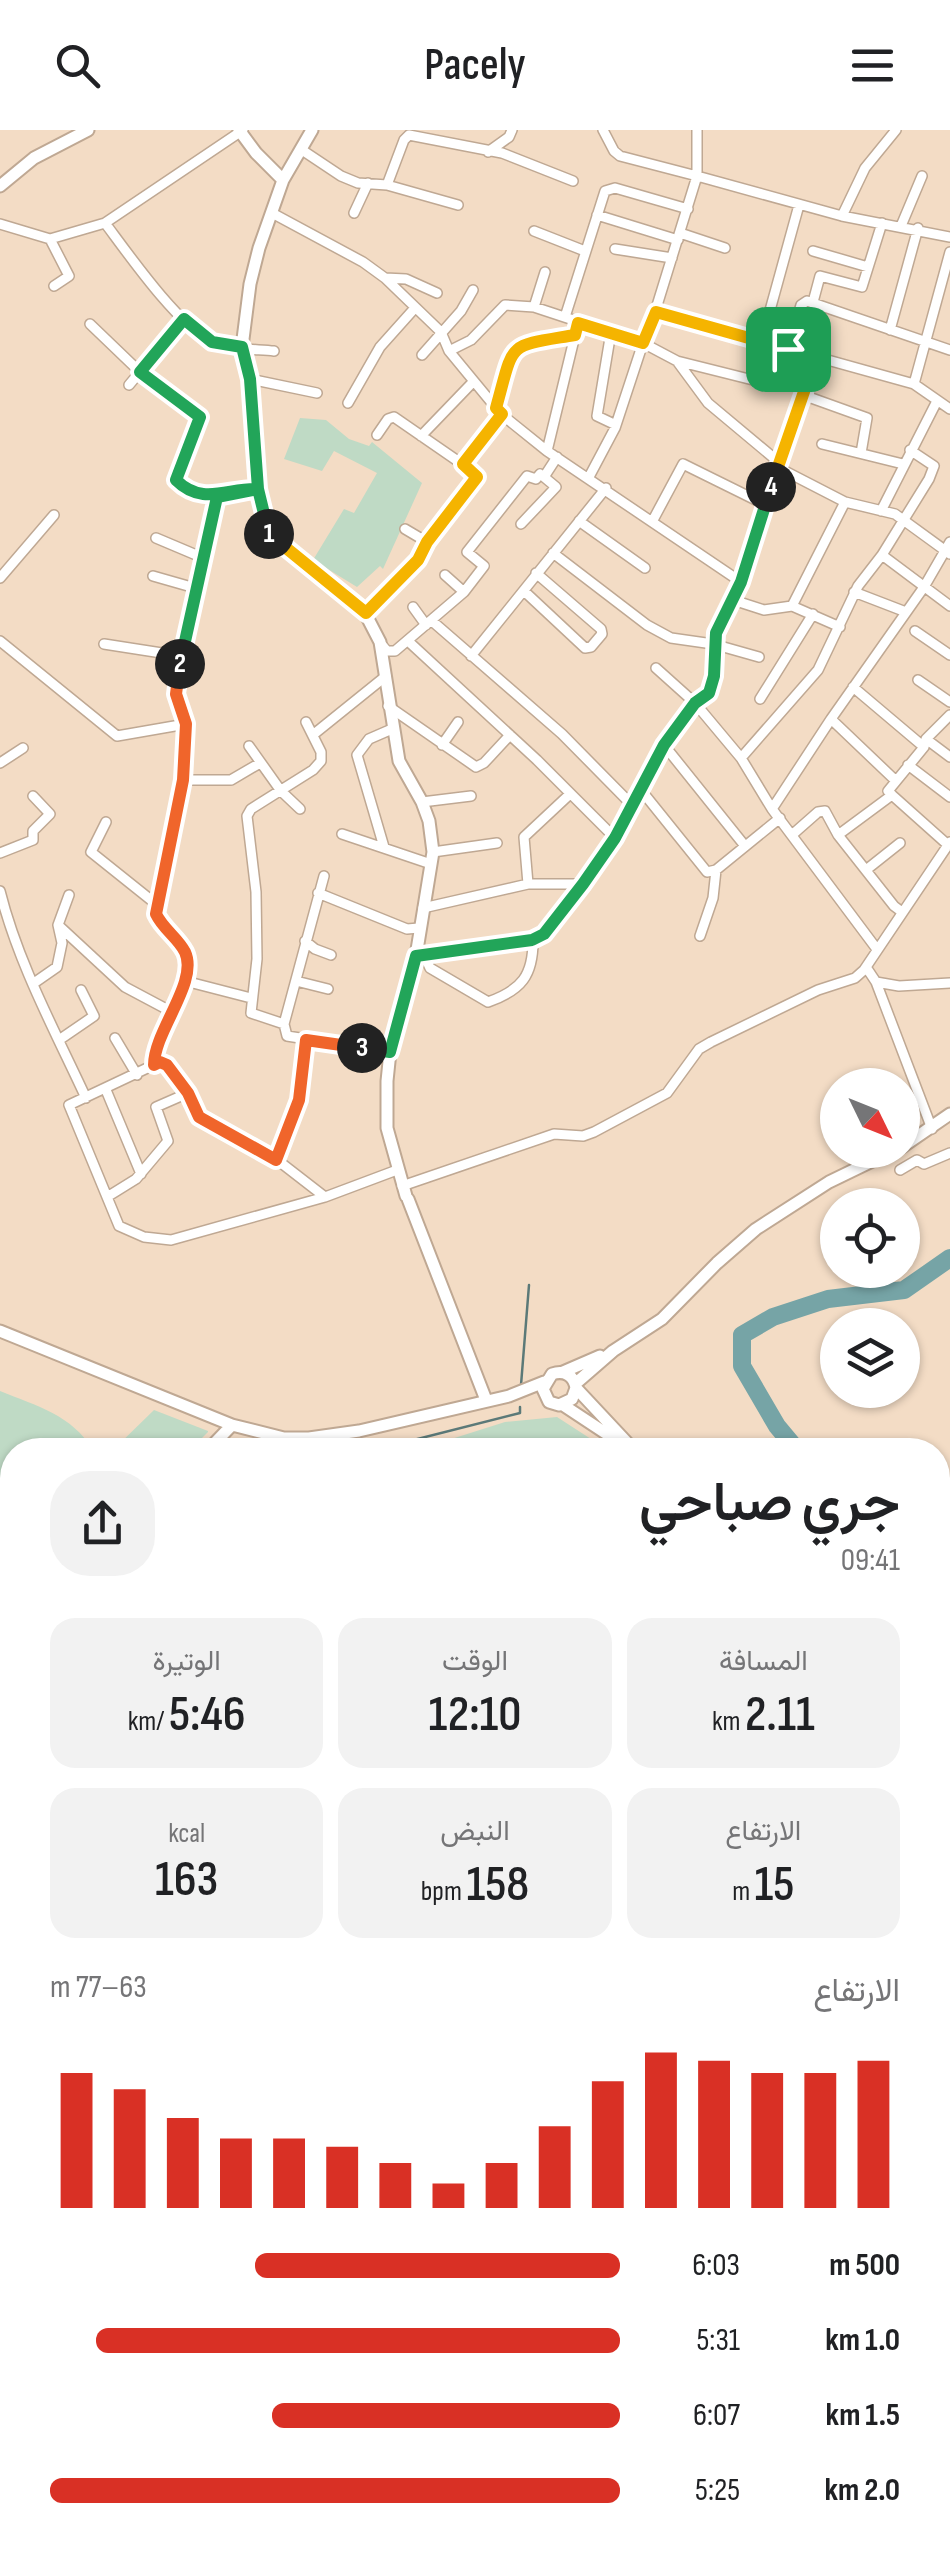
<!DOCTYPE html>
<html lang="ar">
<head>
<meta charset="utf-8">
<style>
	body { margin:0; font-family:"Sofia Sans Condensed",Vazirmatn,sans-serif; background:#f2f2f2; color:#202124; direction:rtl; height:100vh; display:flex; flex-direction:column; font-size:38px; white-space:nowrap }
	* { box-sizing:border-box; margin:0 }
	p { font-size:32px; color:#757577 }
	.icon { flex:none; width:55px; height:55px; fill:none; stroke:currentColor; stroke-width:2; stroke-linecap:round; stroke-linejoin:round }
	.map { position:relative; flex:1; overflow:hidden; direction:ltr }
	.sheet { position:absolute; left:0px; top:1308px; width:950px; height:1112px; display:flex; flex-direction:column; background:#fff; border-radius:40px 40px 0 0; box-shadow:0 2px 8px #0004; direction:rtl }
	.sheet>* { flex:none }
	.needle { width:65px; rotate:133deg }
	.tools { position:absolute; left:820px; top:938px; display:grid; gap:20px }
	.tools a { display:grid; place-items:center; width:100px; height:100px; border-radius:50%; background:#fff; box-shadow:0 2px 8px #0004; font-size:50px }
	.pin { position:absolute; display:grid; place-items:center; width:85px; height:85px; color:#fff; margin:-42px; border-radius:20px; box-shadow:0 5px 15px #0006 }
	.km { position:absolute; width:50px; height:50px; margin:-25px; border-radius:50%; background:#222; color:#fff; font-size:28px; line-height:50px; text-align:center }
	.round { display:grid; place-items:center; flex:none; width:105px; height:105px; border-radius:40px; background:#f2f2f2 }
	.headline { display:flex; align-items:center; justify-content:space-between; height:170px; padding:0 50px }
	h1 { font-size:55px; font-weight:600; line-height:75px }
	.stats { display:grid; grid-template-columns:repeat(3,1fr); gap:15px; height:170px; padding:10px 50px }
	.stats div { display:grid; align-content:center; border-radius:25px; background:#f2f2f2; text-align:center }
	.stats b { font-size:50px; font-weight:600 }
	.stats small { font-size:28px; font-weight:400 }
	.stats p { font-size:28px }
	.chart { height:280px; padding:20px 50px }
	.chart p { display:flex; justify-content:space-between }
	.chart svg { width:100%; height:180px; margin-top:10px; stroke:#d93025; stroke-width:6 }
	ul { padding:0 50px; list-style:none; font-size:32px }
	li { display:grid; grid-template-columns:160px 120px 1fr; align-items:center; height:75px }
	li i { height:25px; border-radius:12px; background:#d93025 }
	header { display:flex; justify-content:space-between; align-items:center; height:130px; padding:0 50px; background:#fff; font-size:45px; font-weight:600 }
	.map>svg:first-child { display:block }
	.green { fill:#bfdac5 }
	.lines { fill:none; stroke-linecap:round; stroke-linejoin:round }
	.stream { stroke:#5b7978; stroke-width:2.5 }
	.river { stroke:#76a4a6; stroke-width:18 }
	.minor-casing { stroke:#bfa893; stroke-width:12 }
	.tertiary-casing { stroke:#bfa893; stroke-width:15 }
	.minor { stroke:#fff; stroke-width:9 }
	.tertiary { stroke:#fff; stroke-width:11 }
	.split-1-casing { stroke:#fff; stroke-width:20 }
	.split-2-casing { stroke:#fff; stroke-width:20 }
	.split-3-casing { stroke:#fff; stroke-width:20 }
	.split-4-casing { stroke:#fff; stroke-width:20 }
	.split-5-casing { stroke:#fff; stroke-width:20 }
	.split-1 { stroke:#f5b400; stroke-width:12 }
	.split-2 { stroke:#22a559; stroke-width:12 }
	.split-3 { stroke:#f0652b; stroke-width:12 }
	.split-4 { stroke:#22a559; stroke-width:12 }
	.split-5 { stroke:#f5b400; stroke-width:12 }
</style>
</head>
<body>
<header><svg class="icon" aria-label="menu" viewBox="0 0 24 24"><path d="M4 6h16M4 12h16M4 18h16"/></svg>Pacely<svg class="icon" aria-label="search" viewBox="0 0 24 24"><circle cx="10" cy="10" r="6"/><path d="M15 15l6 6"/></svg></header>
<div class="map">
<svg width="950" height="2419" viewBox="0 0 950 2419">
	<rect width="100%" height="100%" fill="#f3dcc5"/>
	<path class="green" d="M300 288 326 290 349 309 369 316 372 312 422 353 383 439 380 436 357 457 313 430 344 379 354 383 377 343 334 321 322 341 284 329Z
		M0 1261C37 1276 72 1285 93 1320H12V1412L0 1407Z
		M154 1280 208 1301V1302L190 1320H113Z
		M557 1287 608 1320H444L445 1311 505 1292Z
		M12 1551V2118L2 2123 5 2130 0 2132V1563Z"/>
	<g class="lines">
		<path class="stream" d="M521 1255 529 1155
			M378 1319 520 1283V1277
			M0 1545 12 1533"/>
		<path class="river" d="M797 1320 777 1296 742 1236V1205L773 1187 828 1169 904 1160 950 1128
			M226 2419 233 2408
			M522 2419V2408"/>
		<defs>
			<path id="minor" d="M697 0V46L842 86 950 107
				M302 20 341 46 358 53 387 55 458 75
				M488 22 509 7 512 0
				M387 55 404 10 409 5 502 23 573 51
				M272 83 363 132 385 148 441 202 449 221 501 284 547 321 741 452
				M354 83 368 53
				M597 85 678 110
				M842 86 865 38 896 0
				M105 93C129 125 177 194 211 211 228 220 255 219 274 221
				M0 94 50 109 105 93 243 0
				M901 96 922 46
				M534 101 585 121
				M680 103 725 118
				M50 109 69 146 54 156
				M615 119 672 128
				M813 121 868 137
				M385 148 406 149 437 163
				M813 172 820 146 862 157 882 93
				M534 177 545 142
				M655 182 914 254 950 279
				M565 187 605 61 615 58 688 79
				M90 194 140 242 198 285 200 291 176 350 184 358 217 367
				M890 200 918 98
				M611 202 597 286 616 295
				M761 213 799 75
				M788 219 801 175 807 171 950 220
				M449 221 471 210 505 175 534 177 643 213 655 182 697 46 620 26 614 21 603 0
				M422 225 461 181 473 160
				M677 231 708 273 781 334
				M250 249 317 263
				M914 254 950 122
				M129 255 184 189
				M803 265 867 288 861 323
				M348 273 380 217 414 179
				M495 278 511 224 516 218 575 205
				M421 306 473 252
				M822 314 903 334
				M547 321 578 193
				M463 334 501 284
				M779 338 845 372 895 384 950 424
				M589 347 615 298 643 213 677 231 757 251 772 215
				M881 381 937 271
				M653 390 683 334 764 374
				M579 391 645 438
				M521 394 556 357 544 347 557 327
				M405 399 427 412
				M156 408 201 427
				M553 423 647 495 671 508 713 514 759 527
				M882 425 950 476
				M445 445 464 462
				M153 446 195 458
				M0 448 54 385
				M524 461 585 518 591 517 602 504 601 499 536 443
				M854 462 906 482
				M733 470 764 480 792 476 840 497
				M792 476 845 372
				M413 477 426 495
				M365 483 418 430 427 412 478 345 394 287 388 289 377 305
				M432 491 562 604 632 675
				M915 501 950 525
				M0 511 117 606 186 594
				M408 511 537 630 615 708
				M104 514 181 526
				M382 515 387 521H395L464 462 484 436 467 422 527 346 536 349 540 344 544 347
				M471 526 606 358
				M656 538 695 573 741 628 772 679 876 818
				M918 550 950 572
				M853 557 924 617
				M760 569 813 484
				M388 576 476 637 484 633 510 605
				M831 589 896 651
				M314 604 386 546
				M926 609 950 627
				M442 615 458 592
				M664 615 745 716
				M249 616 281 661 300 679
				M741 628 818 540 858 456 882 425 929 349 934 336 910 320
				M0 633 23 618
				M908 635 950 667
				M183 650H231L260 633
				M641 660 707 742 716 740 780 688
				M892 665 948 715
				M422 672 471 666
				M772 679 831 589 924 457 950 412
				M106 692 91 722 156 774
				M342 704 431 734
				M793 704 818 682 825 681 838 705 894 776 902 782
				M838 705 892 665 888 661 924 617 926 609 950 585
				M384 717 357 625 369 609 392 599
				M433 722 497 713
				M0 723 33 710V701L50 684 33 666
				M866 740 900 713
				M324 746 284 894 287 906 390 922
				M528 754 524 707 570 664
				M0 761C18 833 55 901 86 968
				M318 763 407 799 419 798
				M423 778 528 754H583
				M58 795 125 857 172 882
				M700 806 713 768 716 740
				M305 811 315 819 331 825
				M424 825 430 838 488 872C522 860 533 845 533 811
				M416 826 533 811 544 804 615 708 664 615 695 573 709 563 713 546 716 503 741 452 764 374 781 334 816 227
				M866 837 876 852 899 856 950 853
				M185 851 251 868
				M296 851 328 859
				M876 852 932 999
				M34 853 57 837 62 813 58 795 69 765
				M284 894 251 883 257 829 256 762 247 686 251 679 313 640 321 631V622L306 592
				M115 908 137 945
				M59 910 94 886 81 860
				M154 935 155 917 183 859 187 830 183 820 156 784 183 650 186 594 176 564 177 550 201 427 217 367 258 359
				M106 960 141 1044
				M276 1029 297 982 306 910
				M900 1040 917 1030 924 1034 950 1023
				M402 1056 554 1004 583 1006 594 1002 667 963 699 919 711 912 818 860 855 848 864 840 950 712
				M107 1067 136 1049 168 1011 156 977 188 963
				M325 1067 171 1110 144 1107 119 1096 69 975 160 932 167 935 188 963 199 987 276 1029 325 1067 397 1040"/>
			<path id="tertiary" d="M239 0 256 23 283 50
				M312 0 283 50 259 118 250 154 242 217 250 249 258 359 265 397 276 410 365 483 380 512 399 631 422 672 429 691 433 722 416 826 390 922 387 951V998L406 1066
				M0 56 34 28 88 0
				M902 1017 950 984
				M408 1069 486 1270
				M0 1201 232 1295 284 1308H309L359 1301 509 1266 544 1252
				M563 1242 600 1226
				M575 1254 613 1221 662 1189 717 1133 756 1099 829 1052 895 1020
				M576 1258 572 1269 559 1275 549 1272 543 1259 552 1244C564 1240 574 1245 576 1258L634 1320
				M563 1275 622 1314
				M208 1320 232 1295
				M0 1524 12 1512
				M938 1567 950 1576"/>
		</defs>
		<use href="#minor" class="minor-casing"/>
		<use href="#tertiary" class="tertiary-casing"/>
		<use href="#minor" class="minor"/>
		<use href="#tertiary" class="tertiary"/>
	</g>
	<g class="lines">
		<defs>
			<path id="split-1" d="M269 404 366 483 418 430 427 412 477 347 463 334 502 284 496 278C515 210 505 217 575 205L578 193 643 213 656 182 788 219"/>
			<path id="split-2" d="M180 534 217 367 258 359 250 249 242 217 212 212 184 189 140 242 200 287 176 350C203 377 229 357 258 359L269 404"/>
			<path id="split-3" d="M180 534 176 564 186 594 183 650 156 784C163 799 178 808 185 822 199 852 154 901 154 935L160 932 167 935 188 963 199 987 276 1030 299 970 306 910 362 918"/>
			<path id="split-4" d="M362 918 390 922 416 826 532 810 544 804 583 754 615 708 664 615 695 573 709 563 714 546 716 503 741 452 771 357"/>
			<path id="split-5" d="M771 357 816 227 788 219"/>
		</defs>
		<use href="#split-1" class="split-1-casing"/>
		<use href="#split-2" class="split-2-casing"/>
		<use href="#split-3" class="split-3-casing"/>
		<use href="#split-4" class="split-4-casing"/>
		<use href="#split-5" class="split-5-casing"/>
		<use href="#split-1" class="split-1"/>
		<use href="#split-2" class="split-2"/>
		<use href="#split-3" class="split-3"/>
		<use href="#split-4" class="split-4"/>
		<use href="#split-5" class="split-5"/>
	</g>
</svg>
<div class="tools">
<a><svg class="needle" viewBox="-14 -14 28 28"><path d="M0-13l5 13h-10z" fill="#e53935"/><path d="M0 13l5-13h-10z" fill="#757577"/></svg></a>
<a><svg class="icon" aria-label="locate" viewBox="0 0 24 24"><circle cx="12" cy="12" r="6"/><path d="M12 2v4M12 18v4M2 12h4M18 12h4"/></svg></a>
<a><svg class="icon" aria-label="layers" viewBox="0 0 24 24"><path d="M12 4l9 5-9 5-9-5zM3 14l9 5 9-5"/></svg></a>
</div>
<div class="pin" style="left:788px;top:219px;background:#1e9e55"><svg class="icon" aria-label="arrive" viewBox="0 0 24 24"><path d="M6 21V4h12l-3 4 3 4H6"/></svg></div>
<b class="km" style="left:269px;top:404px">1</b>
<b class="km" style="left:180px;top:534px">2</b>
<b class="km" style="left:362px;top:918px">3</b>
<b class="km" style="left:771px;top:357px">4</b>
<section class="sheet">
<div class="headline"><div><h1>جري صباحي</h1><p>09:41</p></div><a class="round"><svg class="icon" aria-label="share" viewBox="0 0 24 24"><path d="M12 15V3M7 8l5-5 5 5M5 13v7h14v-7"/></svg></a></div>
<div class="stats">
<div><p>المسافة</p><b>2.11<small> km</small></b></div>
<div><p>الوقت</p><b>12:10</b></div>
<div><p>الوتيرة</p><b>5:46<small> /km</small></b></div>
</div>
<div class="stats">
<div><p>الارتفاع</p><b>15<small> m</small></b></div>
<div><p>النبض</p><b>158<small> bpm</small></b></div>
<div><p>kcal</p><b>163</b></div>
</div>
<div class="chart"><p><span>الارتفاع</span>63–77 m</p>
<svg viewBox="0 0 160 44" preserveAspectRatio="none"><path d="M5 44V11M15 44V15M25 44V22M35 44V27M45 44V27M55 44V29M65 44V33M75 44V38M85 44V33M95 44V24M105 44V13M115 44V6M125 44V8M135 44V11M145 44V11M155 44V8"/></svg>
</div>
<ul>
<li><b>500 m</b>6:03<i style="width:64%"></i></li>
<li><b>1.0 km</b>5:31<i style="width:92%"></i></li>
<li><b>1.5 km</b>6:07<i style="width:61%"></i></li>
<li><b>2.0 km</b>5:25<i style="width:100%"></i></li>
</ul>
</section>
</div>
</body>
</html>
